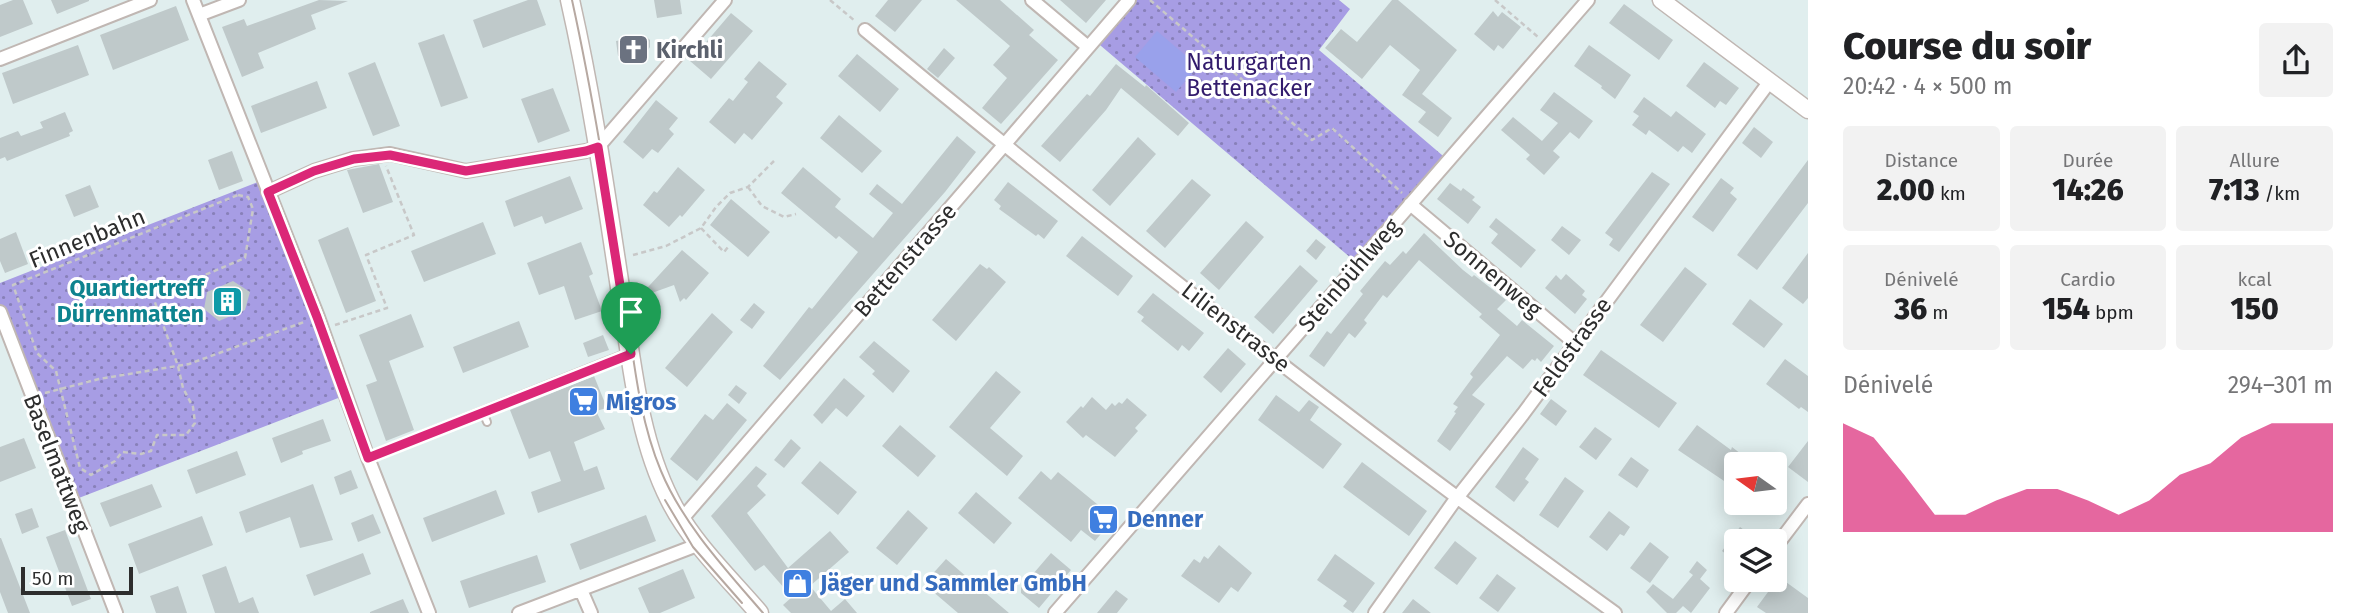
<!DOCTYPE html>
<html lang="fr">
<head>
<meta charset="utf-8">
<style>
	body { margin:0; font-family:"Fira Sans",sans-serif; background:#f2f2f2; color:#202124; height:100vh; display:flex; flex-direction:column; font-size:26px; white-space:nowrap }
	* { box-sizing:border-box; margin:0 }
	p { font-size:23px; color:#757577 }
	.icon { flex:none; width:38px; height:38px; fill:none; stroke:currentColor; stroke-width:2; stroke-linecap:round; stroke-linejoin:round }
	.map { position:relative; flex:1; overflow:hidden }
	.panel { display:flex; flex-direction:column; background:#fff; width:560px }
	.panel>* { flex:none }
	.needle { width:46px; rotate:284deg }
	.buttons { position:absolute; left:1724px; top:452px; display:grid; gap:14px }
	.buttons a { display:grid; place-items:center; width:63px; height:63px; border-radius:7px; background:#fff; box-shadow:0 4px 18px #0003; font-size:35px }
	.scale { position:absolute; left:21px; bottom:18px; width:112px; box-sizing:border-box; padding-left:7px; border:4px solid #2d2d2d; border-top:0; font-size:19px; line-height:24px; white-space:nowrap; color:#2d2d2d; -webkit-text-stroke:5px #fff; paint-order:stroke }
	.pin { position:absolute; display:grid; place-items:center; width:60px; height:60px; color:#fff; margin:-72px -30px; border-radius:50% 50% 50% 0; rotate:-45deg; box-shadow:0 0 7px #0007 }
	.pin .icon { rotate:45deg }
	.round { display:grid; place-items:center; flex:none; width:74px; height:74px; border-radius:7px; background:#f2f2f2 }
	.overview { display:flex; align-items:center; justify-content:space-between; height:119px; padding:0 35px }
	h1 { font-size:38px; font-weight:800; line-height:52px }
	.metrics { display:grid; grid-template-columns:repeat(3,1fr); gap:10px; height:119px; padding:7px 35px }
	.metrics div { display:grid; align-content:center; border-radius:7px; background:#f2f2f2; text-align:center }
	.metrics b { font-size:30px; font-weight:800 }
	.metrics small { font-size:19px; font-weight:400 }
	.metrics p { font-size:19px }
	.chart { height:196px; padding:14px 35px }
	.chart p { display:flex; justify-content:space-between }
	.chart svg { width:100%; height:126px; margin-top:7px; fill:#db2777; opacity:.7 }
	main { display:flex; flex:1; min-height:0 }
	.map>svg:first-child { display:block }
	.park { fill:url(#park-dots) }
	.pitch { fill:#99a1eb }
	.building { fill:#bfc9ca }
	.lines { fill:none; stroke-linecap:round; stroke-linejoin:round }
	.service-casing { stroke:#c0b7b3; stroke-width:10 }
	.pedestrian-casing { stroke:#c0b7b3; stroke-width:13 }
	.minor-casing { stroke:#c0b7b3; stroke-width:16 }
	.tertiary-casing { stroke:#c0b7b3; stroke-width:19 }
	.secondary-casing { stroke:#c0b7b3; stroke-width:21 }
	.path { stroke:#c8c8c8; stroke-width:2.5; stroke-dasharray:5 3.5; stroke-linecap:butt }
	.service { stroke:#fff; stroke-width:6 }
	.pedestrian { stroke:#fff; stroke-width:10 }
	.minor { stroke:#fff; stroke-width:12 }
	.tertiary { stroke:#fff; stroke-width:16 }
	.secondary { stroke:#fff; stroke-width:18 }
	.tram { stroke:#b7a9a2; stroke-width:2 }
	.route-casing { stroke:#fff; stroke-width:14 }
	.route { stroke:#db2777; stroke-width:9 }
	.labels { text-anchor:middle; stroke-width:6; stroke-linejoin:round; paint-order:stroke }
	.worship-label { font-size:23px; font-weight:bold; fill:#5b616d; stroke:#fff; text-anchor:start }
	.park-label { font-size:23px; fill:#321b6c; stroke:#fff }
	.street-label { font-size:23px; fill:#2d2d2d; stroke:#fff }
	.culture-label { font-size:23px; font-weight:bold; fill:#0d838f; stroke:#fff; text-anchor:end }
	.shop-label { font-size:23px; font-weight:bold; fill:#366cbe; stroke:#fff; text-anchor:start }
</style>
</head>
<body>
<main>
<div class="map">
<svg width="1808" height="613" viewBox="0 0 1808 613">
	<defs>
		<pattern id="park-dots" width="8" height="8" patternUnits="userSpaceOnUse" patternTransform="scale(1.75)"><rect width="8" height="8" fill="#a79de4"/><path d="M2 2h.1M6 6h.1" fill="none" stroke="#8880b9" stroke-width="1.8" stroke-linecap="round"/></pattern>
	</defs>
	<rect width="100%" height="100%" fill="#e0eeee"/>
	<path class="park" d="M1129 0H1339L1350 9 1319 50 1449 161 1358 264 1094 40Z
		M263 180 346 395 71 501 0 312V283Z"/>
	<path class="pitch" d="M1157 31 1198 66 1176 92 1135 57Z"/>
	<path class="building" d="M13 0H23L33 24 0 37V5Z
		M51 0H89V1L57 14Z
		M319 0 348 1 311 15 316 29 258 53 264 68 242 77 222 27 244 19 247 26Z
		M528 0H537L546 25 483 48 473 20Z
		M654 0H680L682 14 657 18Z
		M888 0H922L895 32 875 16Z
		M956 0H1000L1034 30 1029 35 1058 60 1001 124 982 108 1007 78 993 65 1010 46Z
		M1060 0H1106L1086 23Z
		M1392 0H1398L1457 50 1422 94 1452 118 1438 137 1418 122 1426 112 1402 95 1420 70 1390 45 1362 79 1325 48 1341 29 1357 42Z
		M1624 4 1673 40 1659 60 1609 23Z
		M176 6 189 40 113 70 100 35Z
		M1493 11 1498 17 1502 12 1521 27 1503 49 1498 45 1494 51 1474 34Z
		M731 13 753 31 711 79 690 61Z
		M444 34 468 98 441 107 418 43Z
		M645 36 650 40V47L647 52 618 56 616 41Z
		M78 45 89 75 13 104 2 73Z
		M1589 45 1631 75 1615 99 1601 88 1602 86 1574 66Z
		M944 48 955 58 938 78 927 69Z
		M857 54 899 89 880 112 838 76Z
		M759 61 787 84 776 97 783 103 752 140 744 133 735 144 709 122 729 98 733 101 748 82 744 79Z
		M375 62 400 126 373 136 348 73Z
		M1704 62 1739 88 1726 105 1720 101 1715 108 1686 86Z
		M1116 64 1145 87 1146 85 1189 123 1178 136 1121 88 1106 110 1060 162 1041 146 1087 94 1090 96Z
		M317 81 327 108 261 133 251 106Z
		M553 88 570 131 538 143 521 99Z
		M1554 92 1593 121 1579 139 1570 132 1553 151 1560 157 1544 175 1526 159 1530 155 1501 130 1513 117 1542 141 1558 123 1540 110Z
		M1644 97 1671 117 1676 111 1706 134 1692 153 1683 146 1678 152 1649 130 1646 135 1632 125 1639 116 1633 112Z
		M656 100 678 118 669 129 674 134 658 153 652 149 643 159 623 142Z
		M65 112 73 131 69 133 70 136 7 161 5 157 0 159V138L18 131 21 136 43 128 40 122Z
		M839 115 882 151 862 173 820 138Z
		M1754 127 1773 142 1761 158 1742 143Z
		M957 136 976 152 945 192 780 380 763 366 809 307 812 309 858 252 839 236 836 239 781 193 803 167 841 199 835 207 873 238 893 213 869 194 877 184 902 204Z
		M1138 137 1156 154 1110 206 1092 190Z
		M232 151 243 181 219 190 208 160Z
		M1808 160V203L1757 270 1737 255Z
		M379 164 393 202 363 213 347 170Z
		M678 167 705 190 682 217 680 215 669 227 643 205 654 191 657 193Z
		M1652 172 1670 184 1619 252 1609 245 1613 239 1605 233Z
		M570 176 583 209 545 224 542 216 514 227 505 201Z
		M1721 178 1734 188 1730 193 1737 199 1713 232 1692 217Z
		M1192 179 1211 195 1165 248 1146 231Z
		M1008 182 1058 221 1044 239 1038 234 1036 236 999 209 1001 206 994 200Z
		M1450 183 1461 191 1463 188 1475 197 1472 200 1481 207 1468 224 1437 199Z
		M90 185 99 207 74 217 65 195Z
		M731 199 770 232 748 257 710 225Z
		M1496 218 1536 250 1521 268 1491 243 1498 234 1489 227Z
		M1246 221 1264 237 1219 290 1200 273Z
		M483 222 496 254 424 282 411 251Z
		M1562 226 1581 240 1569 255 1551 240Z
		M348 227 376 301 346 313 318 240Z
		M16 232 28 264 5 273 0 261V239Z
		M1424 233 1463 270 1472 277 1474 275 1506 300 1497 309 1517 326 1522 320 1554 346 1541 362 1537 358 1535 361 1532 359 1523 369 1507 356 1472 395 1485 404 1450 451 1437 441 1456 413 1454 412 1458 407 1453 404 1473 377 1470 374 1500 335 1479 317 1482 314 1419 260 1387 298 1383 295 1364 320 1367 323 1355 338 1349 333 1324 367 1309 356 1327 331 1331 334 1363 294 1360 291 1385 261 1390 265 1403 251 1406 254Z
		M1082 236 1133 276 1118 296 1066 256Z
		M1316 239 1326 247 1316 260 1306 251Z
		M581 242 593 274 589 276 602 311 575 320 564 286 539 295 527 263Z
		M682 250 709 273 686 300 684 298 680 302 674 285 638 298Z
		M1808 253V298L1803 304 1782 288Z
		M980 264 987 269 989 267 1006 282 956 341 932 320Z
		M1300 265 1318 281 1273 334 1254 317Z
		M1685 267 1707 284 1663 342 1640 325Z
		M1566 274 1585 291 1582 295 1587 299 1575 314 1545 288 1556 275 1561 280Z
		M233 281 250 292 245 310 219 321 204 309 207 292Z
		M1153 293 1204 333 1189 351 1182 345 1178 351 1141 321 1144 317 1137 312Z
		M1750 299 1783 324 1764 348 1732 324Z
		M754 303 765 312 752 329 740 320Z
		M712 313 733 332 687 387 665 368Z
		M411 314 424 347 389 361 414 430 386 441 366 385 377 381 359 335Z
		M519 321 529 347 463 373 453 347Z
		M603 335 609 350 588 357 583 343Z
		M874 341 910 371 893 393 872 374 875 371 859 357Z
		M1228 348 1246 364 1221 393 1203 377Z
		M1601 350 1677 403 1659 428 1583 375Z
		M1785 359 1808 376V412L1801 407 1799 409 1766 384Z
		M996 371 1021 392 990 428 1023 456 1007 476 949 427Z
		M594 376 607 408 596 411 605 429 574 442 584 471 597 466 605 489 538 513 531 492 561 481 550 451 529 459 510 410Z
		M844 378 865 396 847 417 836 408 822 424 813 415Z
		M736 385 747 393 739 404 728 395Z
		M1276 395 1299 412 1309 400 1319 407 1310 420 1342 444 1323 469 1258 420Z
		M1092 397 1106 410 1112 403 1115 406 1119 402 1122 404 1127 398 1147 415 1135 428 1138 431 1115 457 1086 435 1083 438 1066 422 1081 406 1083 408Z
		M1551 399 1567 411 1556 426 1540 414Z
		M727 403 747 420 697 481 670 459 705 414 713 420Z
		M323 419 331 441 302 451 303 454 281 463 272 438Z
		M900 425 936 456 918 477 882 446Z
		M1697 425 1731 450 1732 447 1754 464H1736V489L1678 450Z
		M1595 427 1612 439 1596 460 1579 447Z
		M24 438 36 468 0 482V447Z
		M791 439 801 448 784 468 774 460Z
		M1808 441V482L1788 467Z
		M1523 447 1539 459 1525 479 1529 482 1514 502 1495 487Z
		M237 451 246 475 196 494 187 470Z
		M1631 457 1649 470 1637 488 1618 475Z
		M820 461 857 492 838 515 801 483Z
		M1362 462 1427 511 1409 536 1343 487Z
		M756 466 767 474 757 486 766 495 747 513 788 568 830 531 849 552 810 586 831 611 845 599 857 613H791L783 605 792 597 764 565 755 571 711 516Z
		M351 470 358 488 340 495 334 477Z
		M1041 471 1051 480 1058 472 1114 518 1095 541 1081 530 1071 542 1018 498Z
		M1565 477 1584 491 1558 528 1539 515Z
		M152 484 162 507 110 527 100 503Z
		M313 484 333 540 300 548 290 517 246 533 239 512Z
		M496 490 505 514 432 542 423 518Z
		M976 492 1012 523 994 544 958 513Z
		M32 508 39 527 22 534 15 514Z
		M908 510 928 528 897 565 876 548Z
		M1609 511 1630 527 1624 536 1620 534 1607 551 1589 537Z
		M373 514 381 533 358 542 351 523Z
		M646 515 656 541 580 570 570 544Z
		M202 516 213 545 139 574 128 544Z
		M1740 527 1759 541H1736V562L1722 551Z
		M65 530 91 599 72 606 46 537Z
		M0 538H1L30 613H8L0 592Z
		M1455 541 1477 558 1457 585 1434 568Z
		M1650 542 1669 557 1650 583 1630 568Z
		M1219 545 1252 573 1238 592 1231 587 1219 603 1181 576 1194 559 1200 563 1204 556 1208 559Z
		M363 553 371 574 314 596 306 575Z
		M1051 553 1071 570 1039 608 1021 593V588Z
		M1335 554 1375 583 1353 613 1343 606 1347 601 1317 580Z
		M537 555 546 582 469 608 460 581Z
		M946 559 989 596 1009 613H958L931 590 935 586 928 579Z
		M1697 561 1707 570 1700 579 1710 588 1691 613 1683 606 1676 613H1667L1646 592 1653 584 1673 599 1693 575 1689 572Z
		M226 566 239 603 253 597 259 613H215L202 575Z
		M683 569 695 598 660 613H649L638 588Z
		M1497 574 1516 588 1498 612 1479 598Z
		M1779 577 1808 598V613H1766L1757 607Z
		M178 586 187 613H156L150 596Z
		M1116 590 1128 599 1117 613H1097Z
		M403 599 409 613H370V612Z
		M1413 599 1431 613H1402Z"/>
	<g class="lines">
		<defs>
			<path id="service" d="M483 412 487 422"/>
			<path id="pedestrian" d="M368 458 631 353"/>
			<path id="minor" d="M193 0 318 317 368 458 429 613
				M1032 0 1088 47
				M199 15 239 0
				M865 30C1108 232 1358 428 1615 613
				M0 59 150 0
				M268 192 314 171 353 159 390 154 466 171 586 151 598 147 725 0
				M1410 204 1575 343
				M0 312 116 613
				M681 520 1129 0
				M1774 549 1808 504
				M581 590 591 613
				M519 613 700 544
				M1055 613 1588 0
				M1375 613 1453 503 1523 414 1770 81
				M1726 613 1751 579"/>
			<path id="tertiary" d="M1661 0 1808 110"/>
			<path id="secondary" d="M570 0C592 97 606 196 621 294 632 363 638 437 670 500 691 542 729 578 759 613"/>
		</defs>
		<use href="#service" class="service-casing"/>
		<use href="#pedestrian" class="pedestrian-casing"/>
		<use href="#minor" class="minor-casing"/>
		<use href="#tertiary" class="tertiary-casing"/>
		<use href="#secondary" class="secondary-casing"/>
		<path class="path" d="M830 0 855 21
			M1150 0 1312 140 1332 128 1402 193
			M1495 0 1538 37
			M748 187 762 206 784 217 796 214
			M238 195 248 197 253 209 245 258 153 297 178 366 183 388 193 407 195 423 186 435H157L151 451 141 454 122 452 115 461 91 475 80 468 56 371 37 353 13 285Z
			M701 228 724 252 728 247
			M633 255 666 246 701 228 716 207 730 193 748 187 774 161
			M335 325 387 308 366 255 414 235 386 166
			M45 393 99 379 189 364 304 322"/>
		<use href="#service" class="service"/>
		<use href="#pedestrian" class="pedestrian"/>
		<use href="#minor" class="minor"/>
		<use href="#tertiary" class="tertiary"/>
		<use href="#secondary" class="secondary"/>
		<path class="tram" d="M572 0C593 96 608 192 623 288 633 349 637 414 661 471 683 524 726 570 763 613
			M665 500 693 547 742 603"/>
	</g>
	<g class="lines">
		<defs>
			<path id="route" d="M598 147 631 354 368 458 317 317 268 192 314 171 354 159 390 155 466 171 586 151Z"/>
		</defs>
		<use href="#route" class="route-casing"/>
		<use href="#route" class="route"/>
	</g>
	<defs>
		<symbol id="church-square" viewBox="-11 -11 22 22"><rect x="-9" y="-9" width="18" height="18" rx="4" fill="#6b7280" stroke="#fff"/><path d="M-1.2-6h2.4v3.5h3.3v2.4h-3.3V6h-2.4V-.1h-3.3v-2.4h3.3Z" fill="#fff"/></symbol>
		<symbol id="building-square" viewBox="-11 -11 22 22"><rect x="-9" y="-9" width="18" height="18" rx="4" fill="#0f9aa8" stroke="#fff"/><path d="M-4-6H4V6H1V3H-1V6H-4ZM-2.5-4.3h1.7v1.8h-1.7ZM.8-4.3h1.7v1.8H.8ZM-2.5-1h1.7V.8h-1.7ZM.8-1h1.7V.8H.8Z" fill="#fff"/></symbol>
		<symbol id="supermarket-square" viewBox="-11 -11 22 22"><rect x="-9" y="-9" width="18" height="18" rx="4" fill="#3f7fe0" stroke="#fff"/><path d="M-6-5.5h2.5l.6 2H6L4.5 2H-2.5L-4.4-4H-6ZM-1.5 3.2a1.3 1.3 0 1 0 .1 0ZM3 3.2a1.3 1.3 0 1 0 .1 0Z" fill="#fff"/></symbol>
		<symbol id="shop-square" viewBox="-11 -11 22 22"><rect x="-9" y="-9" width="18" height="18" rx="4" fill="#3f7fe0" stroke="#fff"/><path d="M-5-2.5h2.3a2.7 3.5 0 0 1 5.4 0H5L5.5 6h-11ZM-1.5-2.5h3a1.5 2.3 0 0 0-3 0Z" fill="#fff"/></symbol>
	</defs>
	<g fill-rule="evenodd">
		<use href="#church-square" x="616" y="32" width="35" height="35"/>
		<use href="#building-square" x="210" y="284" width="35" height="35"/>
		<use href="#supermarket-square" x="566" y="384" width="35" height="35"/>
		<use href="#supermarket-square" x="1086" y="502" width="35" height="35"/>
		<use href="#shop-square" x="780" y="566" width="35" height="35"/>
	</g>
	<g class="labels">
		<g class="worship-label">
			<text x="656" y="58">Kirchli</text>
		</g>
		<g class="park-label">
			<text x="1249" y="70">Naturgarten<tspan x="1249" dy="26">Bettenacker</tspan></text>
		</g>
		<g class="street-label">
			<text transform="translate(87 238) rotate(-22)" y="8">Finnenbahn</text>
			<text transform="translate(905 260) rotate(-49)" y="8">Bettenstrasse</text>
			<text transform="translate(1493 274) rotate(40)" y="8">Sonnenweg</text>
			<text transform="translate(1349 275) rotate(-49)" y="8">Steinbühlweg</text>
			<text transform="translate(1236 327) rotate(38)" y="8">Lilienstrasse</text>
			<text transform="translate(1572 347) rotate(-54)" y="8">Feldstrasse</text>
			<text transform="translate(57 463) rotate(69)" y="8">Baselmattweg</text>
		</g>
		<g class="culture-label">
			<text x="204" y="296">Quartiertreff<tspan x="204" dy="26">Dürrenmatten</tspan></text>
		</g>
		<g class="shop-label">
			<text x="606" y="410">Migros</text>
			<text x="1127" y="527">Denner</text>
			<text x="820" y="591">Jäger und Sammler GmbH</text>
		</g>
	</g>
</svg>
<div class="buttons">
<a><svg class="needle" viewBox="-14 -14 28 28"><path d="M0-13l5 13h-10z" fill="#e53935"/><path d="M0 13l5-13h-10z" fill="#757577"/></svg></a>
<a><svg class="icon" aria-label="layers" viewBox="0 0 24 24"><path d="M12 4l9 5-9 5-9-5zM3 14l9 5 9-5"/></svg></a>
</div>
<div class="scale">50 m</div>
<div class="pin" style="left:631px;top:354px;background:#1e9e55"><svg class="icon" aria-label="arrive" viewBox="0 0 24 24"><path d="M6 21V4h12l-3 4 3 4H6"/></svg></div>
</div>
<section class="panel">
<div class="overview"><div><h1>Course du soir</h1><p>20:42 · 4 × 500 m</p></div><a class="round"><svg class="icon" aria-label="share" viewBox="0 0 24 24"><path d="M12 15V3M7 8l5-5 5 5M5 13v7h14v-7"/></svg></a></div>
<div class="metrics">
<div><p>Distance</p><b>2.00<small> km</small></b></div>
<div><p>Durée</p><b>14:26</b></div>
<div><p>Allure</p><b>7:13<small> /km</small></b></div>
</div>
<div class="metrics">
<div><p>Dénivelé</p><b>36<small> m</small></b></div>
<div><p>Cardio</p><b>154<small> bpm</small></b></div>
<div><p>kcal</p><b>150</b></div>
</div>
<div class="chart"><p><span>Dénivelé</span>294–301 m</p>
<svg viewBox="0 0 160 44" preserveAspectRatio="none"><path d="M0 44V6L10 11L20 24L30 38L40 38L50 33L60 29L70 29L80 33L90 38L100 33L110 24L120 20L130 11L140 6L150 6L160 6V44z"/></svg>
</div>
</section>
</main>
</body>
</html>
